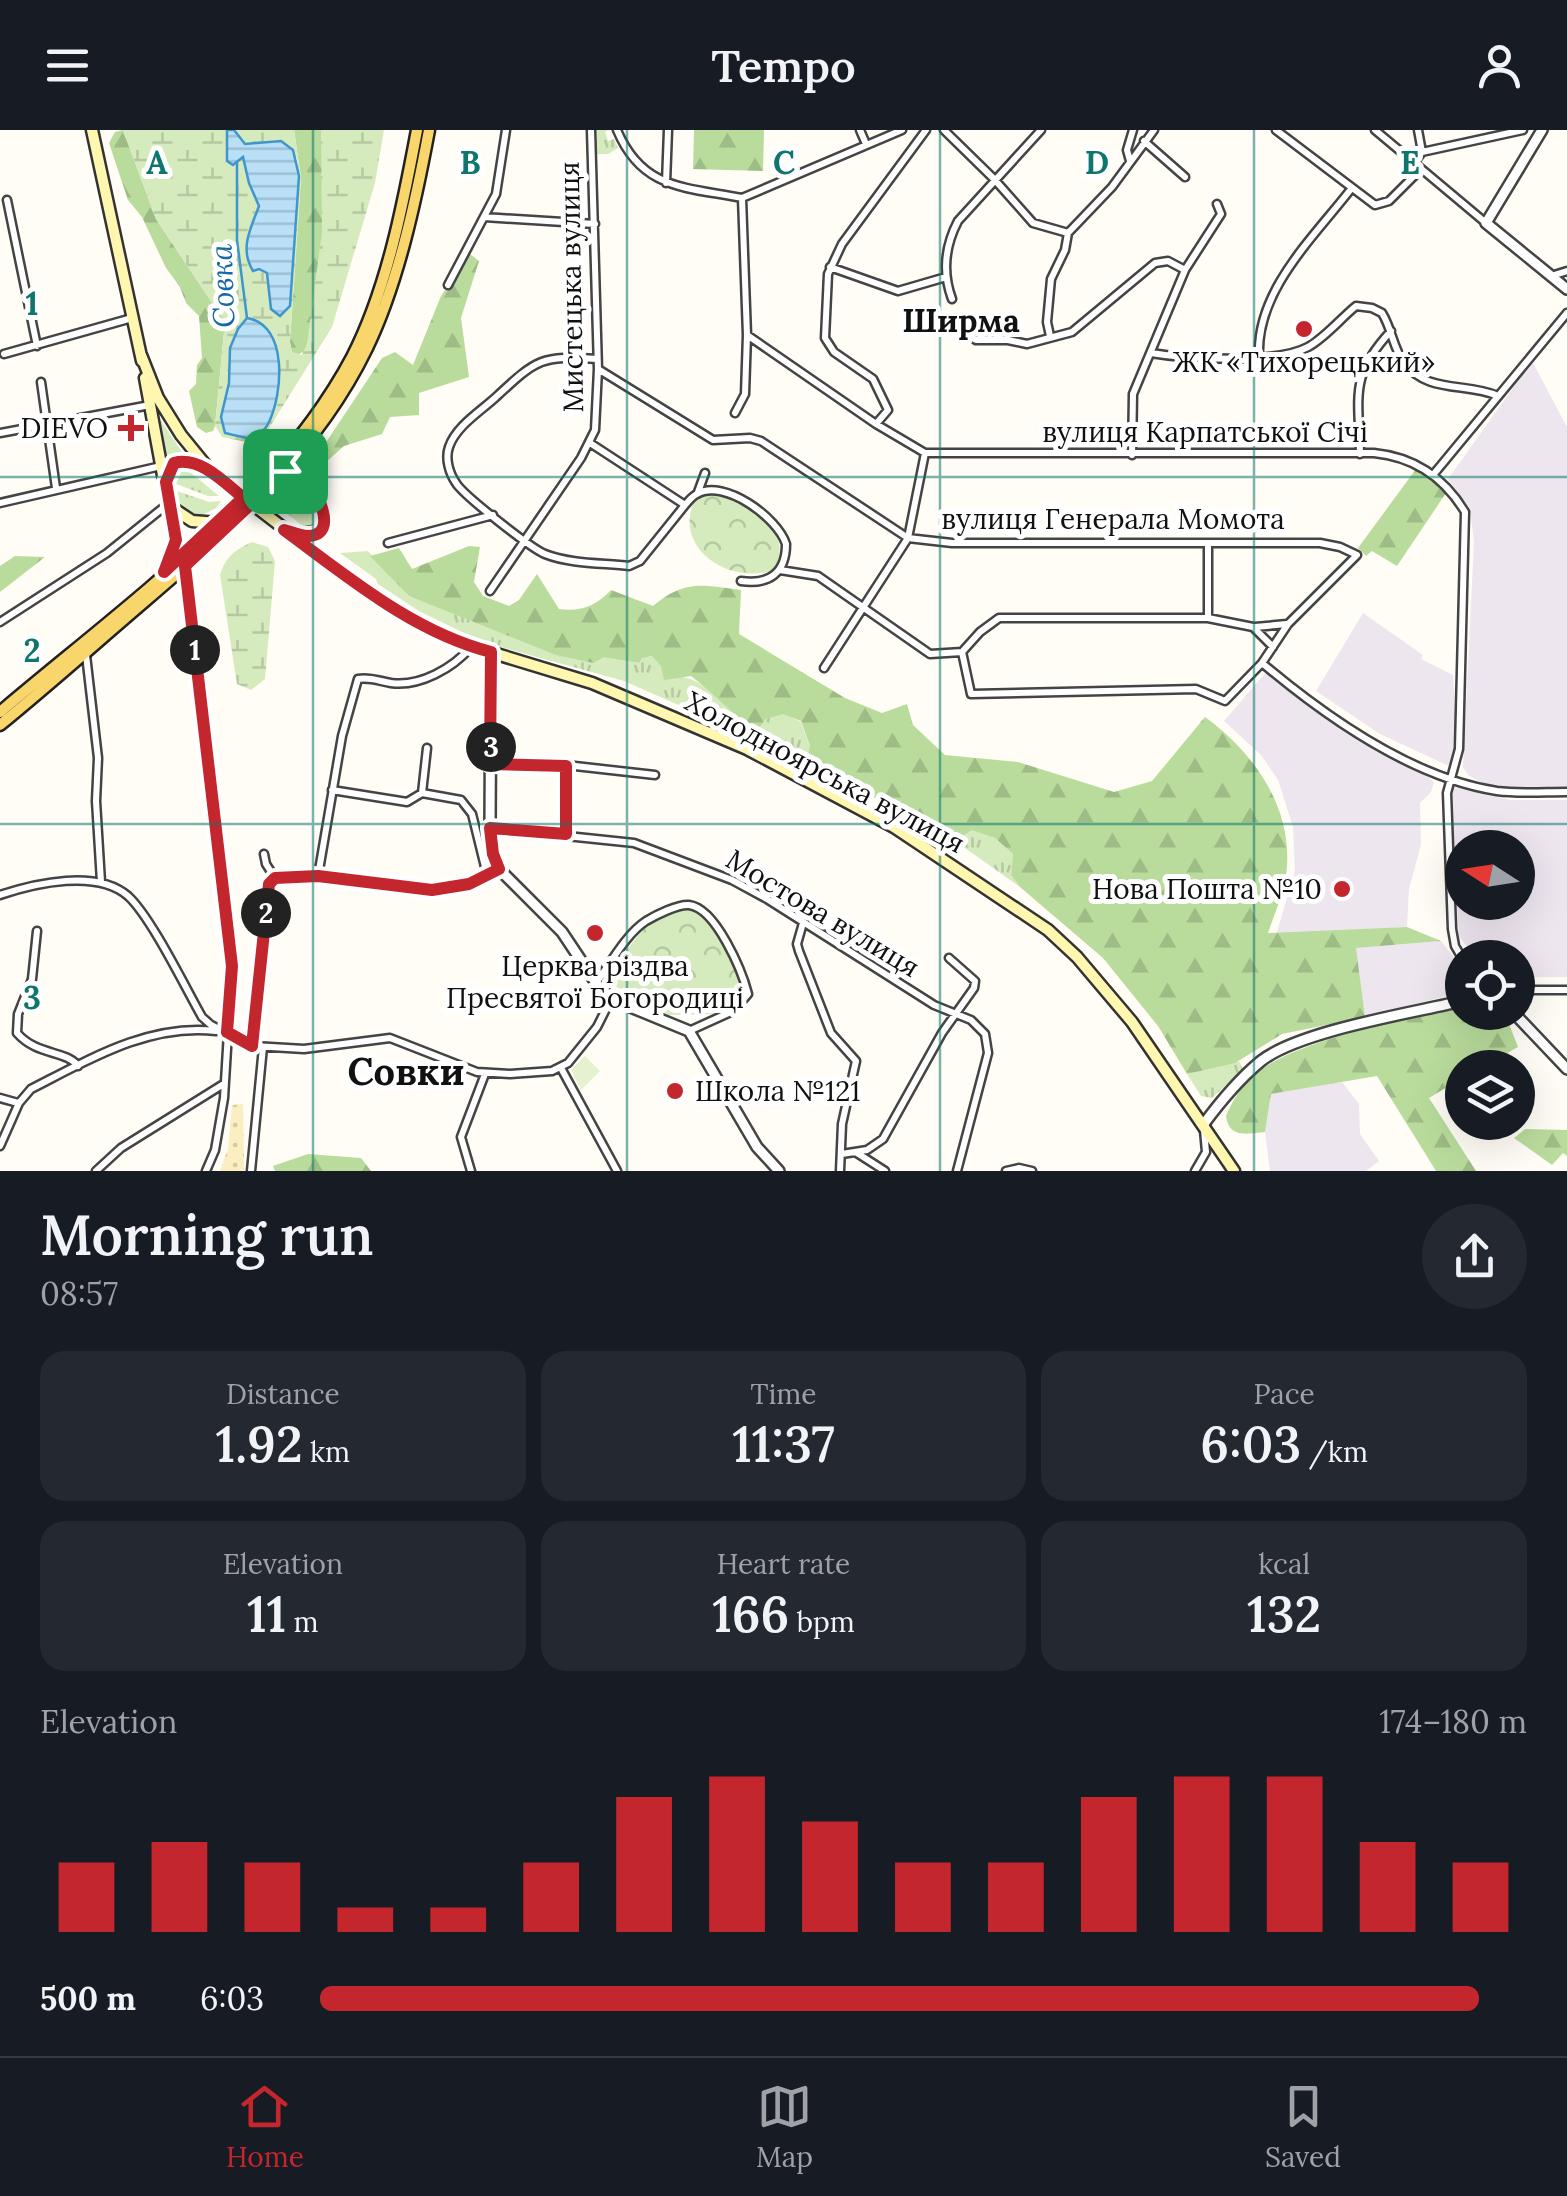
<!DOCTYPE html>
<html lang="en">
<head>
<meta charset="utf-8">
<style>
	body { margin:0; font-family:Lora,serif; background:#242831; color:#f1f3f6; height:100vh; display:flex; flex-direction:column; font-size:38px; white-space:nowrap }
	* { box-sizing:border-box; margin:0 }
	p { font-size:32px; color:#9ea1a6 }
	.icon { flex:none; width:55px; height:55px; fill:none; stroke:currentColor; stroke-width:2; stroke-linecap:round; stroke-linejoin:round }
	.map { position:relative; height:1041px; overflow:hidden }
	.drawer { display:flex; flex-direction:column; background:#171b24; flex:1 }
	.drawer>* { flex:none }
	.needle { width:65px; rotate:282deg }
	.tools { position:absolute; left:1445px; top:700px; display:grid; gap:20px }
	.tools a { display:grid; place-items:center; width:90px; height:90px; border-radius:50%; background:#171b24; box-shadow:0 10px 40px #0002; font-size:50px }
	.pin { position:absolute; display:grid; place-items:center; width:85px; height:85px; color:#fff; margin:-42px; border-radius:20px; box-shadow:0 5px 15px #0006 }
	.km { position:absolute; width:50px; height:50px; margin:-25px; border-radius:50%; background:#222; color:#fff; font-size:28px; line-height:50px; text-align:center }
	.round { display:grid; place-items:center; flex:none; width:105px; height:105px; border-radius:52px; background:#242831 }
	.overview { display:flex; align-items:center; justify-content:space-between; height:170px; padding:0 40px }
	h1 { font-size:55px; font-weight:600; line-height:75px }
	.stats { display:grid; grid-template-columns:repeat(3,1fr); gap:15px; height:170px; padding:10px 40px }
	.stats div { display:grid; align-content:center; border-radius:25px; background:#242831; text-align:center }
	.stats b { font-size:50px; font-weight:600 }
	.stats small { font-size:28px; font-weight:400 }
	.stats p { font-size:28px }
	.chart { height:280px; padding:20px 40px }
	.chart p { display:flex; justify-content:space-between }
	.chart svg { width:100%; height:180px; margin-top:10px; stroke:#c4262e; stroke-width:6 }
	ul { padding:0 40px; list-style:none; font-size:32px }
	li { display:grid; grid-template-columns:160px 120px 1fr; align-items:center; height:75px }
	li i { height:25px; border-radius:12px; background:#c4262e }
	header { display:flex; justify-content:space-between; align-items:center; height:130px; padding:0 40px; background:#171b24; font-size:45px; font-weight:600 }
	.tab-bar { display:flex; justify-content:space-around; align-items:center; height:140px; border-top:2px solid #363941; background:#171b24; font-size:28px; color:#9ea1a6 }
	.tab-bar a { display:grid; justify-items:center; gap:5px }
	.tab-bar .active { color:#c4262e }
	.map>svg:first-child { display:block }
	.industrial { fill:#eee6ef; fill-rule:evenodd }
	.grass { fill:url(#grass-tufts) }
	.forest { fill:url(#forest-firs) }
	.wetland { fill:url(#wetland-marsh); fill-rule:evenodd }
	.sand { fill:url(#sand-dots) }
	.park { fill:url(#park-crowns) }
	.pitch { fill:#e6f2cf }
	.water { fill:url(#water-rules); stroke:#3f96cf; stroke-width:2.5 }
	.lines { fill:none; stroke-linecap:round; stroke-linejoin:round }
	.stream { stroke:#3f96cf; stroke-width:2.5 }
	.minor-casing { stroke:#444; stroke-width:11 }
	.tertiary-casing { stroke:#444; stroke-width:14 }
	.secondary-casing { stroke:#333; stroke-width:15 }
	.primary-casing { stroke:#222; stroke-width:15 }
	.minor { stroke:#fff; stroke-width:6 }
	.tertiary { stroke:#fff; stroke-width:9 }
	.secondary { stroke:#fff6b0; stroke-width:10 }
	.primary { stroke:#f9d66b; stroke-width:10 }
	.route-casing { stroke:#fff; stroke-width:20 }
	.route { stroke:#c4262e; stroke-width:12 }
	.grid { fill:none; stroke:#0f766e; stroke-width:2.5; stroke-opacity:0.55 }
	.poi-dot { fill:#c4262e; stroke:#fff; stroke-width:4 }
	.labels { text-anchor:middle; stroke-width:10; stroke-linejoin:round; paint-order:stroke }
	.street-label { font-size:28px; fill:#111; stroke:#fff }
	.poi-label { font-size:28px; fill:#111; stroke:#fff }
	.water-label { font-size:30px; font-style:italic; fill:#1768a6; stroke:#fff }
	.quarter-label { font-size:32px; font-weight:bold; fill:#111; stroke:#fff }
	.district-label { font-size:38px; font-weight:bold; fill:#111; stroke:#fff }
	.grid-label { font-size:32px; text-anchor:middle; font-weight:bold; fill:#0f766e; stroke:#fff; stroke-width:10; stroke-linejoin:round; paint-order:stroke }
</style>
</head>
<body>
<header><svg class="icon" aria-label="menu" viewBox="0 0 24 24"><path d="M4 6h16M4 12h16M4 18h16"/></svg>Tempo<svg class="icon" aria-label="person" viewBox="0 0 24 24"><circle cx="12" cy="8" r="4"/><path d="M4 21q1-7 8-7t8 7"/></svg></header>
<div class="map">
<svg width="1567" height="1041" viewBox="0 0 1567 1041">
	<defs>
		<pattern id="grass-tufts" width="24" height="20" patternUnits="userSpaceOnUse" patternTransform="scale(2.5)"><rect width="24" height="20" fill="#d5ebbd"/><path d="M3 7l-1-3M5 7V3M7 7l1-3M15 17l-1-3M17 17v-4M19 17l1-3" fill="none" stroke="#b6c8a1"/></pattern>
		<pattern id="forest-firs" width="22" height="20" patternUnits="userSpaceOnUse" patternTransform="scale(2.5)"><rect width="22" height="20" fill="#b9dc9c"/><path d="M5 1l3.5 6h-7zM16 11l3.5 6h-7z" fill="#9ebc85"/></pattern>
		<pattern id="wetland-marsh" width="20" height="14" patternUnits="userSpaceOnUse" patternTransform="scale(2.5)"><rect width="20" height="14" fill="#d5ebbd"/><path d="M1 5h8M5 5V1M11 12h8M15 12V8" fill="none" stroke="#b6c8a1"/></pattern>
		<pattern id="sand-dots" width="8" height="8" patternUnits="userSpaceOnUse" patternTransform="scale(2.5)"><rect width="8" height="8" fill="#fbeec1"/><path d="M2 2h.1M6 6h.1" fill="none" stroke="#d6cba5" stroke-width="1.8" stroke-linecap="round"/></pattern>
		<pattern id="park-crowns" width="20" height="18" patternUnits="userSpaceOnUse" patternTransform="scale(2.5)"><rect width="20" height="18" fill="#d5ebbd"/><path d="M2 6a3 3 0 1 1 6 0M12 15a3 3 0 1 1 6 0" fill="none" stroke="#b6c8a1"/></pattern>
		<pattern id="water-rules" width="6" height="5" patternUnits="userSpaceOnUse" patternTransform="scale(2.5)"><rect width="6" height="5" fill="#b9e0f7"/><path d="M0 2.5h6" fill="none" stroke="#9ebfd3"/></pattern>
	</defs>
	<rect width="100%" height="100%" fill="#fffdf5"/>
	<path class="industrial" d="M1532 231 1567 297V658L1510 659 1489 656 1469 646 1463 637 1474 412 1470 379 1448 349Z
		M1363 483 1423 525 1421 529 1453 545 1457 614 1449 636 1380 604 1316 561Z
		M1267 541 1339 597 1416 637 1434 652 1431 662 1420 673 1421 714 1409 759 1407 797 1276 805 1295 741 1293 697 1278 650 1261 625 1224 591Z
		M1450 656 1510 670H1567V847H1518V828L1474 827 1459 806ZM1462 718H1518V772H1462Z
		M1441 811 1462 838V862L1365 887 1355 818Z
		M1342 952 1359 974 1360 1004 1379 1031 1366 1041H1270L1265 1002 1271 964Z"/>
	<path class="grass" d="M593 0H608L605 2 608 11 614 9 618 18 608 24H593Z
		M151 276 184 325 176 326 164 335Z
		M184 337 219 366H208L171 352 175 338Z
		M298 351C312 357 322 381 319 396L305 398 279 377Z
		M171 359 209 372 221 371 216 378 197 388 177 379Z
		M368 421 409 466 530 512 638 533 642 528 652 526 672 546C709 546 725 581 757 601L766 589 783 583 801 592 810 617 806 631 624 551 497 516 462 502 419 481 378 454 376 449 340 423Z
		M972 699 995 708 1013 724 1011 745 1020 757 955 711Z
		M1239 931 1243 939 1212 968 1201 966 1187 944Z"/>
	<path class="forest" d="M123 0 156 89 225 192 215 296 213 301 206 303 197 297 189 261 196 254 197 235 202 228 199 186 186 173 180 157 166 138 142 87 128 70 109 13 115 2Z
		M294 0H321C326 69 325 154 305 221L297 225 292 223 290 212 301 48Z
		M694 0H764L763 41 693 39Z
		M470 124 479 131 461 188 469 247 419 263V285L390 287 382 304 344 316 315 342 313 332 382 228 395 222 413 235 441 166Z
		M1416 339 1446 363 1397 436 1372 421 1366 426 1358 418Z
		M469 416 480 417 474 452 483 466 509 476 519 470 537 444 559 479C581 482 596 476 611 460L653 476C685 449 703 455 741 460L739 504 845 568 882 583 907 574 913 595 945 625 1018 632 1114 662 1152 651 1205 587C1253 622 1291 675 1287 736 1286 759 1275 782 1268 803L1407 797 1441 811 1356 818 1365 887 1282 904 1235 933 1187 944 1158 896 1103 828 1020 757 1011 745 1013 724 995 708 972 700 955 711 806 631 810 616 801 591 783 584 766 589 757 601C732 585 715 564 691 546L664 550 661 536 652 526 642 528 639 533 604 527 593 533 556 525 409 466 370 426 399 418 412 439Z
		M15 426 45 427 0 462V436Z
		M1462 876V882L1499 883 1507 889 1518 917 1482 937 1462 938V948L1429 968 1476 1041H1436L1377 946 1271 964 1265 1002C1246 1004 1229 1008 1226 986 1231 974 1238 962 1246 953 1282 910 1407 891 1462 876Z
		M1525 999 1567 1000V1026L1563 1023 1552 1035 1514 1008Z
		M308 1024 361 1028 371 1041H275L273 1036Z"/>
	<path class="wetland" d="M123 0H227V31L233 35 243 27 249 53 260 76C251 98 245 111 249 135L267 142 271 179 290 176 299 46 297 28 245 14 234 0H294L301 48 290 212 292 222 302 225 307 214 322 102 321 0H384L375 53 332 197 268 300 251 313 222 307 215 296 225 192 156 89ZM272 204 280 228 270 291 221 287 229 253 230 218Z
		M252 412 268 417 275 431 265 549 251 560 237 554 220 445C226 426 235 420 252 412Z"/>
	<path class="sand" d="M243 974 244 1041H220L228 1019 232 975Z"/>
	<path class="park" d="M713 364C749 370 796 399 774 440 728 456 670 416 696 368Z
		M686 776 697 778C719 805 737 829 746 863L732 880 717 884 669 885 604 850 646 795Z"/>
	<path class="pitch" d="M585 926 600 941 581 960 571 940Z"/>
	<path class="water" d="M227 0H234L245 14 281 11 293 20 299 46 290 176 280 186 271 179 267 143 259 139 253 141C239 118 251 98 259 76L249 53 243 27 233 35 227 31Z
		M247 188C289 195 283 265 268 294 264 302 257 306 250 309L225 303 221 287 229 253 230 218 238 199Z"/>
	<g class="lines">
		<path class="stream" d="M237 32V110L247 188"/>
		<defs>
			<path id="minor" d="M617 0C642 60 686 57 742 68
				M860 0 866 14
				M944 0 994 49 1033 93 1068 103
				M1276 0 1375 75 1389 71 1421 39
				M1375 0 1486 93
				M1418 0 1422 22
				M1144 11 1185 47
				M1130 31 1127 20 1133 0
				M1414 33 1422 22 1523 0
				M666 53 668 0
				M742 68 902 0
				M7 70 37 216
				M484 87 595 94
				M830 137 898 161 946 147
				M1185 140 1221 84 1217 74
				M1551 146 1567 141
				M448 155 496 64 506 0
				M952 169C942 142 945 116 958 91L1041 0
				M965 203 976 210H1008L1027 214 1072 202 1155 133 1168 131 1185 140 1133 264 1132 325
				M747 205 876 294 925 323H1374C1414 327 1444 347 1465 382L1459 619 1447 663 1452 799 1455 816 1462 828
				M1050 206 1047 192 1051 149 1065 120 1068 103 1112 57 1154 0
				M1151 223C1186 229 1277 234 1308 217 1326 207 1340 189 1356 176L1372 178 1382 183C1392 199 1393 218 1404 233 1428 264 1466 252 1498 266
				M4 224 132 188
				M1259 226C1256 161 1313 108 1351 59
				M597 229C541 225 537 229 496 267 481 281 456 296 449 317 445 328 449 343 456 353 463 365 532 419 545 424 570 434 603 433 629 436L640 431 685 375
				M598 239 713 310 750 308 761 311 908 408 952 413H1320L1340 417 1357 425 1288 494 1262 533 1225 571 1196 559 971 564 962 522
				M41 252 56 358
				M735 283 745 264 747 205 742 68
				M876 294 888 280 873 249 834 222 825 208 828 144 842 114 926 0
				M0 303 150 275
				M590 313 685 375C689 371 692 366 697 364 724 348 778 388 786 414 786 443 769 455 741 451
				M1360 324C1359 266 1349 246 1391 201
				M1433 345 1567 183
				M698 362 705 343
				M0 373 161 336
				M388 413 493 385
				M1208 414V488
				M185 438 232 837 224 968 215 1020 206 1041
				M780 440 818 446 930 524 962 522 980 502 999 488H1208L1253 497 1273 517
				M490 461 581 328 595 300 598 239 591 0
				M0 492 107 423 169 373
				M1255 497 1287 494
				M86 525 98 628 96 671 101 752
				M1262 533C1326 587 1413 648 1497 661 1520 664 1544 662 1567 662
				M824 538 908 408 925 323
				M491 635H566L655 645
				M332 660 407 672 422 663 461 670 472 684 487 745
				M422 663 427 618
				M490 698 634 713 732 750 767 769 934 875 971 890 985 904 988 923 957 1041
				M566 704V635
				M264 724 266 734 275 748
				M318 746 342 606 358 549C370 547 379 551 391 553 420 557 453 538 471 517
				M275 748 318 746 432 759 469 754 499 739
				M0 765C36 753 97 739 128 766 151 787 185 857 202 887L211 895 252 916 304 919 390 908 477 942 510 944 552 941 568 933 597 897 611 869
				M803 793 797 814 799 821 831 903 856 931 842 994 840 1041
				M37 801 32 849 18 884 17 903C37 926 66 920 78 936
				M596 853C610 834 626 804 646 791 656 785 678 774 689 775 716 778 742 841 748 864L733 881 689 901
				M1518 860H1567
				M252 916 269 754 275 748
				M561 938 617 1041
				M0 968 18 973
				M0 1016 19 973 31 959C88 930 149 893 216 901
				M857 1023 885 1041
				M842 1024 867 1020 883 1009 942 903 974 858 975 851 949 828
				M96 1041 121 1018 222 955
				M251 1041 263 917
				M471 1041 461 1007 485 944
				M1006 1041 1019 1038 1032 1041
				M1195 1041 1206 1022 1204 1000"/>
			<path id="tertiary" d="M1542 0 1486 93 1567 159
				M491 522 490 698 493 724 499 739 562 802 596 853 611 869 689 901 757 1017 779 1041
				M1513 882 1567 939
				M1203 995C1220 972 1239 949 1261 931 1299 901 1412 883 1462 871"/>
			<path id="secondary" d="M92 0 142 231
				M141 225 158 268 181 305 212 343 360 457 420 494 457 512 592 553 747 619 894 697 1048 800 1077 827 1132 892 1234 1041
				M145 248 175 410 164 442
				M285 341 305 346C326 372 340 413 289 401
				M166 350 174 333 191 332 205 339
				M171 377 192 391 218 393"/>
			<path id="primary" d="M0 582C121 479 277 369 352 227 387 159 403 75 417 0
				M0 595C49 555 96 513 144 472 230 398 317 322 367 218 398 154 416 70 429 0"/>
		</defs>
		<use href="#minor" class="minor-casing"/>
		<use href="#tertiary" class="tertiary-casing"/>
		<use href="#secondary" class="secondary-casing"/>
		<use href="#primary" class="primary-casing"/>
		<use href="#minor" class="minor"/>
		<use href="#tertiary" class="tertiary"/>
		<use href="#secondary" class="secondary"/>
		<use href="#primary" class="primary"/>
	</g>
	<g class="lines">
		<defs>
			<path id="route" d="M285 341 251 374C230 359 203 325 174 333L166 352 176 410 164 442 243 368 251 374 185 436 232 836 227 902 252 916 269 754 275 748 318 746 432 760 469 754 499 739 493 724 490 698 566 704V636L490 634 491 522C413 502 348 447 284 400 291 402 301 406 308 406 341 405 315 357 304 346L285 341"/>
		</defs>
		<use href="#route" class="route-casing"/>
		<use href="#route" class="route"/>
	</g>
	<path class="grid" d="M313 0V1041M627 0V1041M940 0V1041M1254 0V1041M0 347H1567M0 694H1567"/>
	<g class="poi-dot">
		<circle cx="1304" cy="199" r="10"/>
		<path d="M126 283h10v10h10v10h-10v10h-10v-10h-10v-10h10z"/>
		<circle cx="1342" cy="759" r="10"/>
		<circle cx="595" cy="803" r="10"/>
		<circle cx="675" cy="961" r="10"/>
	</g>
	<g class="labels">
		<g class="street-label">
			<text transform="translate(571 157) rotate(-91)" y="10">Мистецька вулиця</text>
			<text x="1205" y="312">вулиця Карпатської Січі</text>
			<text x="1113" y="399">вулиця Генерала Момота</text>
			<text transform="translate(825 642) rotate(28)" y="10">Холодноярська вулиця</text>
			<text transform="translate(823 783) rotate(31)" y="10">Мостова вулиця</text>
		</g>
		<g class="poi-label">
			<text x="1304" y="242">ЖК «Тихорецький»</text>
			<text x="108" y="308" text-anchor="end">DIEVO</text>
			<text x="1322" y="769" text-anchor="end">Нова Пошта №10</text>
			<text x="595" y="846">Церква різдва<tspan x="595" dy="32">Пресвятої Богородиці</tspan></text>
			<text x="695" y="971" text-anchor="start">Школа №121</text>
		</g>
		<g class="water-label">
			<text transform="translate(223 156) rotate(-92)" y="10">Совка</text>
		</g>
		<g class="quarter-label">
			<text x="961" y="202">Ширма</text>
		</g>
		<g class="district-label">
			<text x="406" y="955">Совки</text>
		</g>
	</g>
	<g class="grid-label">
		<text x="157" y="44">A</text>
		<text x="470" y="44">B</text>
		<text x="784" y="44">C</text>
		<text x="1097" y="44">D</text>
		<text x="1410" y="44">E</text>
		<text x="32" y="185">1</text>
		<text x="32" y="532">2</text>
		<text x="32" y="879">3</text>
	</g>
</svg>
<div class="tools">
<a><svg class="needle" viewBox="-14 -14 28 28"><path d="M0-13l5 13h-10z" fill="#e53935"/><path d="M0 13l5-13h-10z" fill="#9ea1a6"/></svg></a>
<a><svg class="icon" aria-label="locate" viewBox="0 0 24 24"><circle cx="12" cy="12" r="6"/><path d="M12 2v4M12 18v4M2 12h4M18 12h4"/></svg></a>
<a><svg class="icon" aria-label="layers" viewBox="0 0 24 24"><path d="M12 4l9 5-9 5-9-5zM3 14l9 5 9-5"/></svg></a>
</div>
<div class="pin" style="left:285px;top:341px;background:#1e9e55"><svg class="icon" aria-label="arrive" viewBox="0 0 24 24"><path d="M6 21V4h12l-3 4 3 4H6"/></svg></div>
<b class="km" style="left:195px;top:520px">1</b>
<b class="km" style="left:266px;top:783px">2</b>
<b class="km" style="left:491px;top:617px">3</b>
</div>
<section class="drawer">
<div class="overview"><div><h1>Morning run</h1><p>08:57</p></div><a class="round"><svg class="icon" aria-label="share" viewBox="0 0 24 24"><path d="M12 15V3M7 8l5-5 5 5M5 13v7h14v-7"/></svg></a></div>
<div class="stats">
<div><p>Distance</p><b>1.92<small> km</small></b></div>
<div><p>Time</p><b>11:37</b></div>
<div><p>Pace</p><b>6:03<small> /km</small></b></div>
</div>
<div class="stats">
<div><p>Elevation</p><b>11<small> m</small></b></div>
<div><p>Heart rate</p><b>166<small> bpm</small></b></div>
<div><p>kcal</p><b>132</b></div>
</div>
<div class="chart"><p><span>Elevation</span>174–180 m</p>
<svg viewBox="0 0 160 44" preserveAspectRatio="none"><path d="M5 44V27M15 44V22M25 44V27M35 44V38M45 44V38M55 44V27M65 44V11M75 44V6M85 44V17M95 44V27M105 44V27M115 44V11M125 44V6M135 44V6M145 44V22M155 44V27"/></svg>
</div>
<ul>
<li><b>500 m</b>6:03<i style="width:96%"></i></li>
</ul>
</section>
<nav class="tab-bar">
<a class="active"><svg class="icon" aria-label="home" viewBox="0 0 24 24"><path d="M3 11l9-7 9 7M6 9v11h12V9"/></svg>Home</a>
<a><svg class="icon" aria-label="map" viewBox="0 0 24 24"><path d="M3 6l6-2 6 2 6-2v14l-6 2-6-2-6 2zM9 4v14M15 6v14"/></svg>Map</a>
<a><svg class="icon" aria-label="saved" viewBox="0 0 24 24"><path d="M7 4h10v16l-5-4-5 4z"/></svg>Saved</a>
</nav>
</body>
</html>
